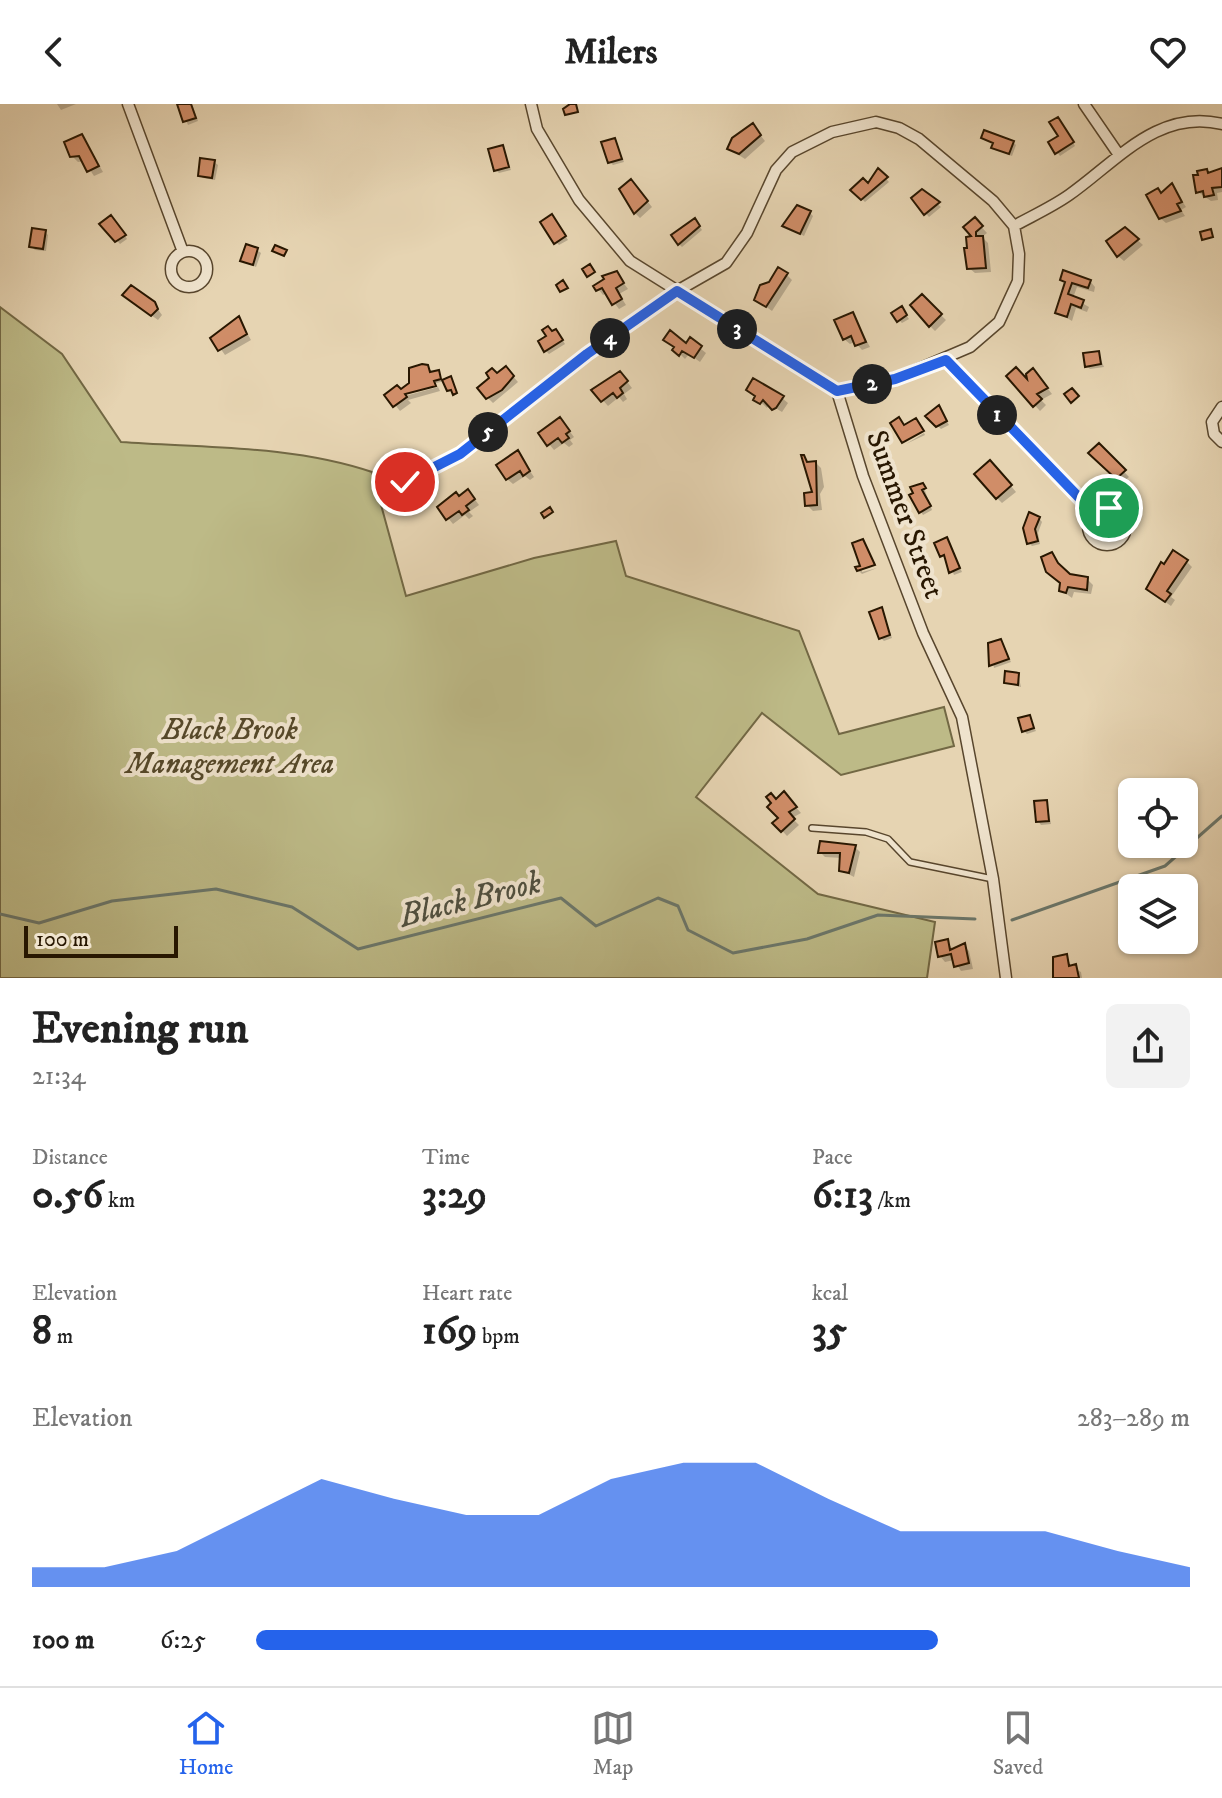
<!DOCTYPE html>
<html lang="en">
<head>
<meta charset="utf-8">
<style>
	body { margin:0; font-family:"IM FELL DW Pica",serif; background:#f2f2f2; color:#222; height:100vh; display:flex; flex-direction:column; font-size:30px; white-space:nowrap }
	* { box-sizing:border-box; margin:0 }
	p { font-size:26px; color:#767676 }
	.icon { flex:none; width:44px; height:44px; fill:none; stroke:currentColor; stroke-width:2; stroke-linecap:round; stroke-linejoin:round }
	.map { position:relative; height:874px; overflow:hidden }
	.side { display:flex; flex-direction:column; background:#fff; flex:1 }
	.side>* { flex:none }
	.buttons { position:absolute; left:1118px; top:674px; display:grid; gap:16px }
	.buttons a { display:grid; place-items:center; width:80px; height:80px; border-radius:12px; background:#fff; box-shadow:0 2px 6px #0004; font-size:40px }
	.scale { position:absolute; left:24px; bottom:20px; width:154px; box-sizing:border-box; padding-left:8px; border:4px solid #281701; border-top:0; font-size:22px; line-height:28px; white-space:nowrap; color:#281701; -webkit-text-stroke:6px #efe3cd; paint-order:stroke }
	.pin { position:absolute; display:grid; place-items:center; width:68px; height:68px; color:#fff; margin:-34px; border:4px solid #fff; border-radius:50%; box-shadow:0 2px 8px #0007 }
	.km { position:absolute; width:40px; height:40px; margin:-20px; border-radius:50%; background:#222; color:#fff; font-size:22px; line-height:40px; text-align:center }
	.round { display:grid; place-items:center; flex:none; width:84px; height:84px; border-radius:12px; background:#f2f2f2 }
	.overview { display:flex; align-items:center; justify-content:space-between; height:136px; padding:0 32px }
	h1 { font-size:44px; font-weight:700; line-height:60px }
	.stats { display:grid; grid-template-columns:repeat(3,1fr); gap:12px; height:136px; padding:8px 32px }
	.stats div { display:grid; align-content:center }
	.stats b { font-size:40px; font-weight:700 }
	.stats small { font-size:22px; font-weight:400 }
	.stats p { font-size:22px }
	.chart { height:224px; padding:16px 32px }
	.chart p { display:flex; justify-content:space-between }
	.chart svg { width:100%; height:144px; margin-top:8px; fill:#2563eb; opacity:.7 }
	ul { padding:0 32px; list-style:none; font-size:26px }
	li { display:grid; grid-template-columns:128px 96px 1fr; align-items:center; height:60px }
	li i { height:20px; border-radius:10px; background:#2563eb }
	header { display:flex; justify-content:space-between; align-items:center; height:104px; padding:0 32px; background:#fff; font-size:36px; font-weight:700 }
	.dock { display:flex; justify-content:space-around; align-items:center; height:112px; border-top:2px solid #e0e0e0; background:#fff; font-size:22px; color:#767676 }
	.dock a { display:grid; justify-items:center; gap:4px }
	.dock .selected { color:#2563eb }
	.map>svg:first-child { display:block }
	.green { fill:#bdba87; stroke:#726844; stroke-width:2 }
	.shadow { fill:#0003 }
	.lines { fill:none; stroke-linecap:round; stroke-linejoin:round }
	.stream { stroke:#6b776b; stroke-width:3 }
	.building { fill:#d08d68; stroke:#281701; stroke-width:2 }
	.lane-casing { stroke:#58462d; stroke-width:8 }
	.street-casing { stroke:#58462d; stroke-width:13 }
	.lane { stroke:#efe3cd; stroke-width:5 }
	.street { stroke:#efe3cd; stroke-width:10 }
	.route-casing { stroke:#fff; stroke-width:16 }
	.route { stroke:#2563eb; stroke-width:10 }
	.labels { text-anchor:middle; stroke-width:8; stroke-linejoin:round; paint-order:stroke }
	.street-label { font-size:30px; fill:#281701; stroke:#efe3cd }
	.park-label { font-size:30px; font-style:italic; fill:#554829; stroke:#efe3cd }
	.water-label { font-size:32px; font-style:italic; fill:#4f4f3f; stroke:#efe3cd }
</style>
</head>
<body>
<header><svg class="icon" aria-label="back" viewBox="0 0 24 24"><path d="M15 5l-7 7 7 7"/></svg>Milers<svg class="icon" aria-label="heart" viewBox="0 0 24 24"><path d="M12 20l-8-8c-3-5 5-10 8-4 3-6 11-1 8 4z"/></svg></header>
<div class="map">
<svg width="1222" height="874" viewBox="0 0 1222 874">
	<rect width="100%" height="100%" fill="#e6d4b2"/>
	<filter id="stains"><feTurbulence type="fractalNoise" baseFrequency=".0025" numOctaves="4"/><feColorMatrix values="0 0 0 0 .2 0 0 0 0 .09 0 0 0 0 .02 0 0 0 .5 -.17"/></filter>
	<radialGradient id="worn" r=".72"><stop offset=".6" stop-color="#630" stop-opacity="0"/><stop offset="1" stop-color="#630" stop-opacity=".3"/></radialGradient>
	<path class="green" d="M0 203 62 250 121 338C204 344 292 341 372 368L406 492 534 454 616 437 626 472 799 527 839 630 944 603 954 642 841 671 762 609 696 693 818 790 935 818 927 874H0Z"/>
	<path class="shadow" d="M57 0H76L61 6Z
		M179 0H192L198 17 188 21Z
		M1061 18 1075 42 1060 52 1057 48Z
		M753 22 765 37 745 55 729 45Z
		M82 32 103 68 94 72 84 57 78 58 72 52Z
		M983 34 1013 38 1016 41 1012 52 997 46 995 40Z
		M615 36 624 58 613 61 610 58Z
		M502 43 511 66 499 69 496 66Z
		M214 58 218 61 215 76 203 74 200 71Z
		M879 67 889 78 865 98 853 86 868 82Z
		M1222 67V88L1217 89 1218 96 1211 97 1198 88 1210 71Z
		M1172 82 1186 103 1181 106 1185 112 1166 119 1160 114 1162 91Z
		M636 83 652 103 640 114 635 109Z
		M922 87 941 103 929 113 913 95Z
		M810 109 813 112 804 132 788 124Z
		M114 116 127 135 120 140 102 120Z
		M555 116 568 136 559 141 556 138Z
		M975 116 987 129 982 133 988 139 991 168 975 169 969 164Z
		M698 120 702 126 682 143 679 140Z
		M1125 125 1143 141 1124 157 1118 152Z
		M45 128 48 131 46 147 35 146 31 142Z
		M257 146 261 149 256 163 242 156Z
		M616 169 628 185 619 190 626 201 619 205 607 189 603 191 596 182Z
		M786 170 792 176 772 207 757 196Z
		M1062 176 1090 177 1095 183 1094 188 1077 183 1073 194 1089 203 1087 208 1076 204 1072 217 1057 208 1067 180Z
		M922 193 946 216 935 227 930 222Z
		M130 196 154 200 162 211 158 216Z
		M904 208 909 215 902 219 899 216Z
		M852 210 870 243 862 246 855 238 850 240 844 235Z
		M239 215 251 236 225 251 213 234Z
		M552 229 559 230 565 240 549 250 546 247Z
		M666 236 686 242 690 236 706 249 700 258 689 250 685 255Z
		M1098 249 1104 263 1090 265 1087 262Z
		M427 263 444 277 411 286 405 292 438 283 440 287 408 296 411 299 400 307 387 291 401 287Z
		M511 270 518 278 493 299 488 294 497 271Z
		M1009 272 1029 281 1038 272 1052 290 1041 296 1046 301 1040 307Z
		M625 275 632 284 624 290 627 295 623 298 619 293 608 302 594 286Z
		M748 286 782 294 788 299 782 308 769 300 767 304Z
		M941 307 949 321 941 325 928 312Z
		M565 321 574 333 570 336 573 340 569 343 564 339 554 346 549 340Z
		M924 329 925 331 906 340Z
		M1099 342 1129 373 1123 378 1091 349Z
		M518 349 534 373 530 376 525 372 513 380 507 375Z
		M816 359 821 364 824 383 820 390 822 406 813 407 807 401 815 390Z
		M996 364 1016 388 1002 399 997 394Z
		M923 381 932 406 923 411 911 392Z
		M473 393 479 401 469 408 473 412 469 415 465 411 453 420 448 414 459 394Z
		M1039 414 1042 418 1038 429 1040 440 1032 442 1028 438Z
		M947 436 962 468 954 471 947 454 942 451Z
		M862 437 874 459 862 463V468L877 464 862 470 858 466 862 463Z
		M1052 450 1069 471 1087 475 1093 481 1091 490 1074 488 1072 494 1061 486 1062 480Z
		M1186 457 1192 463 1171 493 1175 496 1171 502 1154 490 1165 463Z
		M882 506 892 534 884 537 881 534Z
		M1001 538 1011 558 994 564 990 540Z
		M1018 570 1021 583 1006 579Z
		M1029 613 1036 627 1027 630 1024 627Z
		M784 690 801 709 792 714 799 721 787 732 775 719 780 714 776 697Z
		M1047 698 1051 720 1041 721 1038 717Z
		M855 743 860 748 854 773 841 766 842 754 825 753 820 748Z
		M947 837 954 847 964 842 969 847 973 865 961 867 954 856 945 858 940 852Z
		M1066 852 1072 863 1081 868 1082 874H1056Z"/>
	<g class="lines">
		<path class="stream" d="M0 810 39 819 112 797 216 785 292 803 358 845 561 794 596 822 658 794 678 802 688 826 733 849 807 835 878 811 975 815
			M1012 816 1165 762 1222 712"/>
	</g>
	<path class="building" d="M177 0H191L196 14 183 18Z
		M570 0H576L578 8 565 11 563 5Z
		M1058 13 1074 38 1055 50 1048 38 1058 32 1049 18Z
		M753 19 761 31 739 50 727 45 732 34Z
		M984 26 1014 37 1009 50 991 44 993 39 981 34Z
		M82 30 99 62 87 68 79 52 70 53 64 38Z
		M615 34 622 55 608 59 601 38Z
		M503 41 509 63 494 67 488 45Z
		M200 54 215 56 212 74 198 72Z
		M878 64 888 73 861 96 850 86 863 74 868 79Z
		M1222 64V83L1212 84 1214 91 1204 93 1203 87 1196 89 1193 71H1198L1197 67 1207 65 1208 69Z
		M631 75 648 97 634 110 619 85Z
		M1172 79 1182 98 1177 100 1181 107 1159 115 1146 91 1158 84 1161 89Z
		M922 85 940 98 924 111 911 94Z
		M797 101 811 107 800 130 782 122Z
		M552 110 566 132 554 140 540 118Z
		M111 111 126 131 115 138 99 120Z
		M975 113 983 122 976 128V132H983L986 164 967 165 964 144H967L966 133 971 132 963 123Z
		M695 114 700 122 678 141 671 131Z
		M1125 123 1139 135 1117 153 1106 137Z
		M32 124 46 126 43 145 29 143Z
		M1211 125 1213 133 1202 136 1200 128Z
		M246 140 258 144 253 161 240 157Z
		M275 141 287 146 284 152 272 147Z
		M590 160 595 168 587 173 582 165Z
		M778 163 788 169 766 203 754 196 760 181 769 178Z
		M1063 166 1091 176 1088 184 1072 179 1068 190 1084 196 1081 204 1071 200 1067 213 1055 209 1065 178 1060 176Z
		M617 167 624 179 616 184 622 195 612 201 602 184 596 187 593 182 604 175 602 172Z
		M563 176 568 184 560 188 556 181Z
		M131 181 155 198 158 205 151 212 122 191Z
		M922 190 942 210 929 223 910 201Z
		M902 202 907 211 897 218 891 209Z
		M853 208 866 238 855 242 851 232 843 236 834 216Z
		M239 212 247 230 218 247 210 234Z
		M548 222 552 227 556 225 563 236 544 248 538 237 546 232 542 226Z
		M670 226 686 239 690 233 702 242 694 254 682 247 679 252 672 246 674 243 663 236Z
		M1099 247 1101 260 1085 263 1083 249Z
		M422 260 428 261 430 268 439 266 441 275 434 277 436 282 405 290 407 293 393 303 384 291 397 281 401 285 409 279V264Z
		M506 262 514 272 502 286 486 295 477 284 489 274 486 269 492 264 497 269Z
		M1016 263 1027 275 1026 270 1033 264 1048 284 1037 290 1042 295 1033 303 1006 272Z
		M620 267 628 277 620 284 623 289 617 294 613 289 601 298 591 286Z
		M451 272 457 289 453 291 451 286 447 287 442 276Z
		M753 274 784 292 776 304 772 306 763 296 760 300 753 296 755 292 746 286Z
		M1072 284 1079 292 1071 299 1064 290Z
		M939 301 947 317 936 323 925 312Z
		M560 313 570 327 566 330 569 334 562 339 558 334 547 342 538 329Z
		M899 313 904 321 916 314 924 327 902 339 890 319Z
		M1099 339 1126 366 1116 375 1088 349Z
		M518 346 530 367 523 372 520 367 506 376 496 361Z
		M801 351H804L807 358 816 357 817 401 805 402 804 389 812 388Z
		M990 356 1012 381 996 395 974 370Z
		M923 379 926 384 922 386 931 402 919 409 909 391 913 389 910 383Z
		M468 385 475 395 466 402 469 406 462 411 459 407 446 416 437 403 456 388 459 392Z
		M550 403 553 408 544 414 541 409Z
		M1029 408 1040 413 1035 425 1038 437 1027 440 1023 424Z
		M947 433 960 464 949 469 944 451 940 453 934 439Z
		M863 435 875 461 857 467 855 463 860 462 852 439Z
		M1173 446 1188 456 1167 487 1171 490 1165 498 1146 485 1161 458 1164 460Z
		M1052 448 1058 459 1070 470 1088 473 1087 486 1068 483 1066 489 1059 487 1060 479 1046 468 1041 453Z
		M882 503 890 531 879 535 869 508Z
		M1001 535 1009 555 989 562 988 539Z
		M1005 567 1019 569 1018 581 1004 579Z
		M1030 611 1034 624 1022 628 1018 614Z
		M784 687 797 703 789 708 795 715 781 728 772 719 778 714 767 703 771 699 766 693 771 689 776 695Z
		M1047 696 1049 717 1036 718 1034 697Z
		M820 737 856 741 849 769 839 767 840 749H818Z
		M948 835 950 846 965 839 969 859 954 863 951 850 938 853 935 838Z
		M1067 850 1069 862 1076 860 1079 874H1053V853Z"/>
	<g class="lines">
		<defs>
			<path id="lane" d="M812 724 866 728 888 735 910 758 993 775"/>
			<path id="street" d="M128 0 183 148
				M531 0 537 25 579 96 630 157 837 287 863 372 923 529 962 613 993 775 1006 874
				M1084 0 1119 51
				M1014 122C1032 112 1052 103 1069 91 1115 59 1158 4 1222 20
				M171 165a18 18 0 1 1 36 0a18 18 0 1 1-36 0Z
				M946 256 1094 409
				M1222 303 1212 318 1214 330 1222 338
				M405 378 460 350 587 250 677 187 726 159 747 129 776 66 792 48 832 28 876 18 899 24 919 35 993 97 1014 122 1019 150 1018 177 999 218 970 243 895 275 837 287
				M1088 422a19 19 0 1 1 38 0a19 19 0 1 1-38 0Z"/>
		</defs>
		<use href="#lane" class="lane-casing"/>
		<use href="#street" class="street-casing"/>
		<use href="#lane" class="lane"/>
		<use href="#street" class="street"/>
	</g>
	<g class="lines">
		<defs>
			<path id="route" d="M405 378 460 350 587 250 677 187 837 287 895 275 946 256 1094 409 1109 404"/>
		</defs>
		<use href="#route" class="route-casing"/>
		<use href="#route" class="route"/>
	</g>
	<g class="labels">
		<g class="street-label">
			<text transform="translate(906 410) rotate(70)" y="10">Summer Street</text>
		</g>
		<g class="park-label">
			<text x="230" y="635">Black Brook<tspan x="230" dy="34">Management Area</tspan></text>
		</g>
		<g class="water-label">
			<text transform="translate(470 794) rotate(-14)" y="11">Black Brook</text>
		</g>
	</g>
	<rect width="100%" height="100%" filter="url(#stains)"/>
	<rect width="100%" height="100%" fill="url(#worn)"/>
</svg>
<div class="buttons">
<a><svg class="icon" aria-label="locate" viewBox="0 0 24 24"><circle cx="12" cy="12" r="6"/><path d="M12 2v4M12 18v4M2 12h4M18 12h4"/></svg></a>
<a><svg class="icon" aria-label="layers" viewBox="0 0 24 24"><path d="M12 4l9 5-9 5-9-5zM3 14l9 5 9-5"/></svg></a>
</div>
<div class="scale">100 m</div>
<div class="pin" style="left:1109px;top:404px;background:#1e9e55"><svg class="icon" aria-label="arrive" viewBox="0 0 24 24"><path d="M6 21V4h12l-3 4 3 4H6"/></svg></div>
<div class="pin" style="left:405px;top:378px;background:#d93025"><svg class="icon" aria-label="check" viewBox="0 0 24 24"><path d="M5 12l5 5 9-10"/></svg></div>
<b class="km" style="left:997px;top:311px">1</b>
<b class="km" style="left:872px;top:280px">2</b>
<b class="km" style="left:737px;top:225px">3</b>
<b class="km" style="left:610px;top:234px">4</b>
<b class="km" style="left:488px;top:328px">5</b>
</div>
<section class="side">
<div class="overview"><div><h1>Evening run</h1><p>21:34</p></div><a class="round"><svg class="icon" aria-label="share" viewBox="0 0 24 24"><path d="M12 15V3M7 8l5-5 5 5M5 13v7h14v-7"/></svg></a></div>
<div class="stats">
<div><p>Distance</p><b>0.56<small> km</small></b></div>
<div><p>Time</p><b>3:29</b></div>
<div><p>Pace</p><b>6:13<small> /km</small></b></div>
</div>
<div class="stats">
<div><p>Elevation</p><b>8<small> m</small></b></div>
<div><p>Heart rate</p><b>169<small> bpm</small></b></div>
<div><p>kcal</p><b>35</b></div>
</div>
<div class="chart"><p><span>Elevation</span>283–289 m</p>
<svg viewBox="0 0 160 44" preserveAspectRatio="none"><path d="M0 44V38L10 38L20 33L30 22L40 11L50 17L60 22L70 22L80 11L90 6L100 6L110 17L120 27L130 27L140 27L150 33L160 38V44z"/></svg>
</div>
<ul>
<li><b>100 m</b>6:25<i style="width:73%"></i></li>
</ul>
</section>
<nav class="dock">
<a class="selected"><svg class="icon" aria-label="home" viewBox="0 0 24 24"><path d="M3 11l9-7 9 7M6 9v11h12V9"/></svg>Home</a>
<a><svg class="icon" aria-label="map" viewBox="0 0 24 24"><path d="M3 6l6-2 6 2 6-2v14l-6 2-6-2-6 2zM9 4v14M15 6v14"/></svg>Map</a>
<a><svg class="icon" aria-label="saved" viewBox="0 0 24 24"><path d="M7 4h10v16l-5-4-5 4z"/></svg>Saved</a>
</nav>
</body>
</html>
